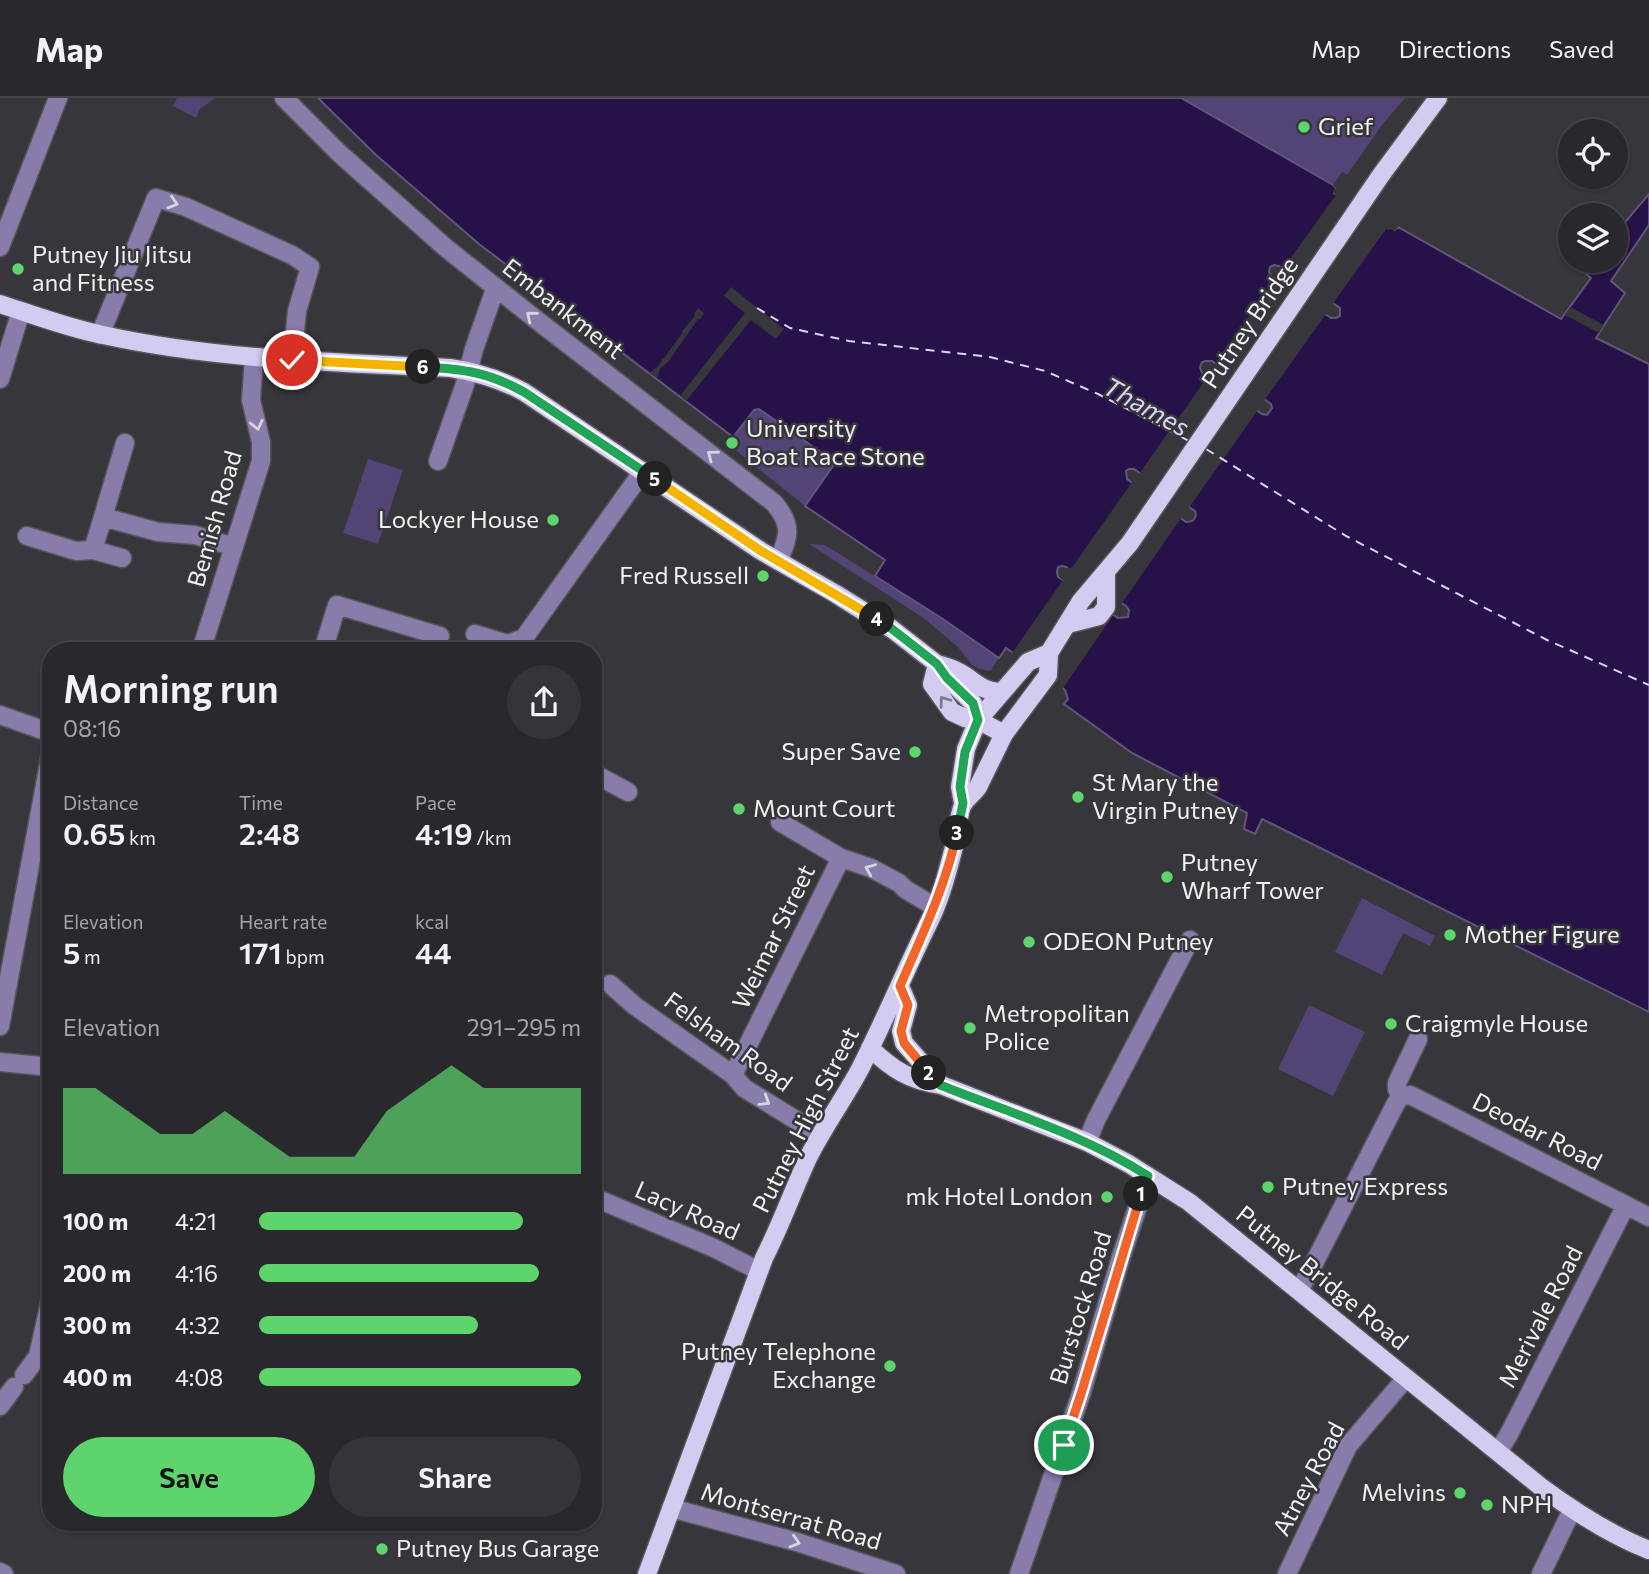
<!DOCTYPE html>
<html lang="en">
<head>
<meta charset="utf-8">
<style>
	body { margin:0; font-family:Commissioner,sans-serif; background:#353438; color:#f1f3f6; height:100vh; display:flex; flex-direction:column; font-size:26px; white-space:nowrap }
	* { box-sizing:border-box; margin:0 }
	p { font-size:23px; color:#a5a6a9 }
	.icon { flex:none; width:38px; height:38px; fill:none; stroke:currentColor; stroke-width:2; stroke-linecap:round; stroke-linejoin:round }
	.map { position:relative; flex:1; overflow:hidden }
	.side { position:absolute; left:42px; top:544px; width:560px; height:889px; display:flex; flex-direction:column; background:#29282c; border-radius:28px; box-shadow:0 2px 5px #0004,0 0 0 2px #454448 }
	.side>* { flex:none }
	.fabs { position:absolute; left:1558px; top:21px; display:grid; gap:14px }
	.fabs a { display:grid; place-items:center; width:70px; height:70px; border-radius:50%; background:#29282c; box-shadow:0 2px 5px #0004,0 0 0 2px #454448; font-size:35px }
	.pin { position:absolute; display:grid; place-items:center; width:60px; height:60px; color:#fff; margin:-30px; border:4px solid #fff; border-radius:50%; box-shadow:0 2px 7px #0007 }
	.km { position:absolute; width:35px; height:35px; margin:-18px; border-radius:50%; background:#222; color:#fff; font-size:19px; line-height:35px; text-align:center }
	.round { display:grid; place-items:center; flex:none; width:74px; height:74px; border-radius:37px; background:#353438 }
	.headline { display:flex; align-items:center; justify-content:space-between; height:119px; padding:0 21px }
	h1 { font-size:38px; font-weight:600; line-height:52px }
	.metrics { display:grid; grid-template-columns:repeat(3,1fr); gap:10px; height:119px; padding:7px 21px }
	.metrics div { display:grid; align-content:center }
	.metrics b { font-size:30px; font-weight:600 }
	.metrics small { font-size:19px; font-weight:400 }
	.metrics p { font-size:19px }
	.chart { height:196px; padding:14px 21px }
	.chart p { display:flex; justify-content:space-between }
	.chart svg { width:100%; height:126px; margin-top:7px; fill:#5dd56c; opacity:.7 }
	.cta { display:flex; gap:14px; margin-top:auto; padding:14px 21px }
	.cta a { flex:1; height:80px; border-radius:42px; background:#5dd56c; color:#111; font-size:28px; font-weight:600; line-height:80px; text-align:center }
	.cta a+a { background:#353438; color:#f1f3f6 }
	ul { padding:0 21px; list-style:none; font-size:23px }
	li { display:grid; grid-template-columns:112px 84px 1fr; align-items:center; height:52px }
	li i { height:18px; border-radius:9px; background:#5dd56c }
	header { display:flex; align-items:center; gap:42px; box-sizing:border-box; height:98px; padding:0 35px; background:#29282c; border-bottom:2px solid #454448 }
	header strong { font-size:33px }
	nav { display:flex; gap:38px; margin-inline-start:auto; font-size:24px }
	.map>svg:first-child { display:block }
	.green { fill:#524475 }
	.water { fill:#271149; stroke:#64547c; stroke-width:2; fill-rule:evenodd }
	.pier { fill:#37363b }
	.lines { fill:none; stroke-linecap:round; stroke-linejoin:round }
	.ferry { stroke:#dcd3f8; stroke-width:2; stroke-dasharray:9 7; stroke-linecap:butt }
	.minor-casing { stroke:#555459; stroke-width:21 }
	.major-casing { stroke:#555459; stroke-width:21 }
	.minor { stroke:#887cab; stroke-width:18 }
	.major { stroke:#d4cbf1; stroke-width:18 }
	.oneway { stroke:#d8d4e2 }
	.oneway2 { stroke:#7e798d }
	.split-1-casing { stroke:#fff; stroke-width:14 }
	.split-2-casing { stroke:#fff; stroke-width:14 }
	.split-3-casing { stroke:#fff; stroke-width:14 }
	.split-4-casing { stroke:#fff; stroke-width:14 }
	.split-5-casing { stroke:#fff; stroke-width:14 }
	.split-6-casing { stroke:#fff; stroke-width:14 }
	.split-7-casing { stroke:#fff; stroke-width:14 }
	.split-1 { stroke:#f0652b; stroke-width:9 }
	.split-2 { stroke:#22a559; stroke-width:9 }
	.split-3 { stroke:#f0652b; stroke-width:9 }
	.split-4 { stroke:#22a559; stroke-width:9 }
	.split-5 { stroke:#f5b400; stroke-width:9 }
	.split-6 { stroke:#22a559; stroke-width:9 }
	.split-7 { stroke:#f5b400; stroke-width:9 }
	.poi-dot { fill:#5dd56c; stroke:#37363b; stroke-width:2.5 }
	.labels { text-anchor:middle; stroke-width:5; stroke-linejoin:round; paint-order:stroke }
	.poi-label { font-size:24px; fill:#f2f1f4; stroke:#37363b; text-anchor:start }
	.street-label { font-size:24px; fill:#f2f1f4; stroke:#37363b }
	.water-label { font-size:26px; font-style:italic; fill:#dcd3f8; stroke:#37363b }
</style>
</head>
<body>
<header>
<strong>Map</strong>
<nav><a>Map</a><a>Directions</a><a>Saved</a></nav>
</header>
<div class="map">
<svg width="1649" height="1476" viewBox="0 0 1649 1476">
	<rect width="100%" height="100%" fill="#37363b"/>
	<path class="green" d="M177 0H215L200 11 196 20 173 8Z
		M1181 0H1405L1382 27 1347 77 1342 74 1333 87Z
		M759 311 831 361 833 368 805 408 728 346 755 312Z
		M368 361 403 372 378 446 343 435Z
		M809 446 825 447 943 521 999 560 992 570 993 571 989 573 980 571 972 567 958 549 925 521Z
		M1362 800 1435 838 1430 848 1403 835 1382 877 1335 854Z
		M1309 907 1365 934 1333 998 1278 971Z"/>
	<path class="water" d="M318 0H1181L1333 87 1336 90 1334 95 1395 132 1398 129 1561 221 1591 180 1579 170 1585 163H1615V136L1649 96V127L1611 183 1625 195 1596 240 1649 266V914L1262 721 1255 736 1244 731 1247 715 1132 655 1064 606 1068 601 1065 592 1006 550 999 560 943 521 875 478 885 462 805 408 833 368 831 361 759 311 754 312 733 339 479 146 376 57ZM1274 167 1279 168 1340 210V218L1336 220H1331L1271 178 1269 174 1270 169ZM1206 263H1212L1271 306 1272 310 1267 317 1262 316 1202 275 1200 269 1202 264ZM1129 371H1134L1195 413 1196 417C1194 423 1192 424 1186 424L1127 381 1126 373ZM1062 468 1066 469 1126 508 1129 512 1128 519 1118 520 1058 479 1057 474 1058 469Z"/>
	<path class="pier" d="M1335 84 1340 88 1338 93 1394 128 1397 125 1400 126 1395 133 1391 130 1389 132 1386 131 1332 207 1335 210 1278 171 1279 170 1282 172 1336 97 1333 94 1336 90 1333 87Z
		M1275 176 1330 216 1329 217 1326 216 1264 303 1267 306 1266 307 1213 269 1276 181 1273 178Z
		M731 189 784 231 776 241 751 222 686 303 680 298 745 215 724 198Z
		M1570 209 1604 227 1599 235 1565 217Z
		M698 210 704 215 700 222 698 221 668 264 660 271 657 280 649 275 657 269 662 263 661 261 664 260 683 234 682 233 695 218 694 216Z
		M1207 274 1262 312 1261 314 1258 312 1188 411 1191 413 1190 414 1134 376 1136 374 1139 376 1208 278 1206 276Z
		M1131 380 1187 419 1186 420 1182 419 1120 508 1122 510 1065 472 1068 469 1071 471 1132 384 1130 382Z
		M1062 477 1118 516 1117 517 1114 516 1061 593 1007 555 1008 553 1012 555 1063 482 1060 480Z"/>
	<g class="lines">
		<path class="ferry" d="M757 210 790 230 849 243 990 259 1045 273 1098 296 1191 344
			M1206 351 1346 438 1547 542 1649 587"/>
		<defs>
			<path id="minor" d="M284 0 339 55 446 150 538 223 774 405C793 427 789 439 778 463
				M0 149 58 0
				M100 237 156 100 186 109 292 157 310 169 297 213 292 263
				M0 281 21 213
				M438 363 465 286 474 251 493 197 497 190
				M103 419 125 345
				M27 438 76 453 93 452 103 419 158 434 195 437 234 449
				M93 452 122 460
				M475 536 508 546 524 540 643 373
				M201 553 261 363V344L251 302 254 260
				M323 553 337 507 440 538
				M0 617 51 635
				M593 675 628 694
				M780 724 841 760 871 770 899 785 905 791 935 809
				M593 874H594
				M610 886 635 908 733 977 744 990 820 1037
				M0 928 51 655
				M0 964 51 969
				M733 977 841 760
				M1401 998 1410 997 1430 1007 1649 1119
				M1401 998 1397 991V985L1418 941
				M1087 1044 1096 1022 1190 842
				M593 1099 714 1150 759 1173
				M1299 1192 1309 1175 1396 1005 1401 998
				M24 1277 38 1258 51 1200
				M0 1308 14 1289
				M1498 1354 1509 1336 1626 1107
				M671 1410 797 1444 896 1476
				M0 1474 4 1476
				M1019 1476 1081 1296 1121 1159 1148 1078
				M1287 1476 1348 1348 1406 1280
				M1541 1476 1572 1412"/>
			<path id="major" d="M0 206C34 217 68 230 103 237 217 262 334 264 450 270 477 274 500 281 524 294L761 453 836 496 892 531 937 566 947 580 973 605 978 622
				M1068 526 1099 518 1106 509V475
				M937 566 932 586 952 614 965 620 978 622 1004 636
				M937 566C944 568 952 570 959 574 974 582 980 593 1000 594
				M963 705 960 689 966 651 978 622 1028 564 1049 555
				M900 888 908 907 901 933 904 945 941 987
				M870 950C892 971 910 983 941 987L1087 1044 1129 1066 1189 1104 1541 1389C1575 1414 1610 1437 1649 1452
				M647 1476 764 1160C781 1127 793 1092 809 1058 824 1028 844 1001 860 971 885 922 906 871 930 822 942 797 949 768 956 741 957 733 960 710 964 705 968 699 974 695 978 689L1004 636 1048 577 1049 555 1081 503 1130 445 1381 77 1438 0"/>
		</defs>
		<use href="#minor" class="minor-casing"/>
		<use href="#major" class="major-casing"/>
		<use href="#minor" class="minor"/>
		<use href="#major" class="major"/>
	</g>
	<defs><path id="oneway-chevron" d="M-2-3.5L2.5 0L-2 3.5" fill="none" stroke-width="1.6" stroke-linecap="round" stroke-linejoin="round" transform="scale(1.75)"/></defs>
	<g class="oneway">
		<use href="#oneway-chevron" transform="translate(173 105) rotate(17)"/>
		<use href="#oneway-chevron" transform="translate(531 218) rotate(-141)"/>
		<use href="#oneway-chevron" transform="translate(257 327) rotate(77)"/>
		<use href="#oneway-chevron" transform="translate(712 357) rotate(-143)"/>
		<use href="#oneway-chevron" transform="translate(870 771) rotate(-157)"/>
		<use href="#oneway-chevron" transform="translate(765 1003) rotate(32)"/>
		<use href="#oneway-chevron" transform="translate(795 1444) rotate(17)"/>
	</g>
	<use class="oneway2" href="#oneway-chevron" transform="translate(944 603) rotate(-126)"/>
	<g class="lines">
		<defs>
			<path id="split-1" d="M1064 1347 1081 1296 1141 1096"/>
			<path id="split-2" d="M929 975 940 987C1010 1015 1085 1037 1148 1078L1141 1096"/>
			<path id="split-3" d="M929 975 904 945 901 933 908 907 900 888C922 837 945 790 957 735"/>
			<path id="split-4" d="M877 521 892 531 937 566 947 580 973 605 978 622 965 654 960 689 963 705 957 735"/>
			<path id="split-5" d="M655 381 761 453 877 521"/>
			<path id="split-6" d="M423 269C463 271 488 274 524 294L655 381"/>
			<path id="split-7" d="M292 262 423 269"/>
		</defs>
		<use href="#split-1" class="split-1-casing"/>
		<use href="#split-2" class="split-2-casing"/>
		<use href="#split-3" class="split-3-casing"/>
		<use href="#split-4" class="split-4-casing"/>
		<use href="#split-5" class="split-5-casing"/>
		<use href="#split-6" class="split-6-casing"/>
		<use href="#split-7" class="split-7-casing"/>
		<use href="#split-1" class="split-1"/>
		<use href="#split-2" class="split-2"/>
		<use href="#split-3" class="split-3"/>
		<use href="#split-4" class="split-4"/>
		<use href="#split-5" class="split-5"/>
		<use href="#split-6" class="split-6"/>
		<use href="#split-7" class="split-7"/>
	</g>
	<g class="poi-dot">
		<circle cx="1304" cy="29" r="7"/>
		<circle cx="18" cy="171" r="7"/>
		<circle cx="732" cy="345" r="7"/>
		<circle cx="553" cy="422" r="7"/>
		<circle cx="763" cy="478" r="7"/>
		<circle cx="915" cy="654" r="7"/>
		<circle cx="1078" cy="699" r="7"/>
		<circle cx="739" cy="711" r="7"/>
		<circle cx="1167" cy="779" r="7"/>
		<circle cx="1450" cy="837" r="7"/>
		<circle cx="1029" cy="844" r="7"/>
		<circle cx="1391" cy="926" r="7"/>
		<circle cx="970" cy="930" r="7"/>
		<circle cx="1268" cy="1089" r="7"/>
		<circle cx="1107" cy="1099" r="7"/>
		<circle cx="890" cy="1268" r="7"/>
		<circle cx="1460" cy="1395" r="7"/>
		<circle cx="1487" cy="1407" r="7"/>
		<circle cx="382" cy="1451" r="7"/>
	</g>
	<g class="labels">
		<g class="poi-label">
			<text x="1318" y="37">Grief</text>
			<text x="32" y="165">Putney Jiu Jitsu<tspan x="32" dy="28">and Fitness</tspan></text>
			<text x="746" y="339">University<tspan x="746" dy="28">Boat Race Stone</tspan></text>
			<text x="539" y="430" text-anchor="end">Lockyer House</text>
			<text x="749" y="486" text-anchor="end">Fred Russell</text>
			<text x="901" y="662" text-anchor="end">Super Save</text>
			<text x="1092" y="693">St Mary the<tspan x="1092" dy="28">Virgin Putney</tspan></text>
			<text x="753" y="719">Mount Court</text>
			<text x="1181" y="773">Putney<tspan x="1181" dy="28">Wharf Tower</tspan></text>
			<text x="1464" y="845">Mother Figure</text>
			<text x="1043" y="852">ODEON Putney</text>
			<text x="984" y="924">Metropolitan<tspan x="984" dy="28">Police</tspan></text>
			<text x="1405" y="934">Craigmyle House</text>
			<text x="1282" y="1097">Putney Express</text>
			<text x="1093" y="1107" text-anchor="end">mk Hotel London</text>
			<text x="876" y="1262" text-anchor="end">Putney Telephone<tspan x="876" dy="28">Exchange</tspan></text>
			<text x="1446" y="1403" text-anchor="end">Melvins</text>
			<text x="1501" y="1415">NPH</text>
			<text x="396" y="1459">Putney Bus Garage</text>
		</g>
		<g class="street-label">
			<text transform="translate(563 211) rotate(38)" y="8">Embankment</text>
			<text transform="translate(1250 225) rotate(-56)" y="8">Putney Bridge</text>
			<text transform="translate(215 421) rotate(-74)" y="8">Bemish Road</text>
			<text transform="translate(774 839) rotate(-64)" y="8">Weimar Street</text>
			<text transform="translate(728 944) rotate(36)" y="8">Felsham Road</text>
			<text transform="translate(806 1022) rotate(-63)" y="8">Putney High Street</text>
			<text transform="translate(1537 1034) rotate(27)" y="8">Deodar Road</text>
			<text transform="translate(687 1113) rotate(24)" y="8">Lacy Road</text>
			<text transform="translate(1322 1180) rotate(39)" y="8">Putney Bridge Road</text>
			<text transform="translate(1081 1210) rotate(-73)" y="8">Burstock Road</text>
			<text transform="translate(1541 1219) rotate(-63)" y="8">Merivale Road</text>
			<text transform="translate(1309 1381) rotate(-62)" y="8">Atney Road</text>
			<text transform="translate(791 1419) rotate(16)" y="8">Montserrat Road</text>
		</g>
		<g class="water-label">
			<text transform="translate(1146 309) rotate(29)" y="9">Thames</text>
		</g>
	</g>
</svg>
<div class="fabs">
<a><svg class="icon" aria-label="locate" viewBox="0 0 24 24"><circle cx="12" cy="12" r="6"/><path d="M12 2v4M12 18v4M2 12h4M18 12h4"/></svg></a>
<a><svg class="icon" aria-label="layers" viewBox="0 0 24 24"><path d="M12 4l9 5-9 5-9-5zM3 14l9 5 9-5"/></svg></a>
</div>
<div class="pin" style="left:1064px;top:1347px;background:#1e9e55"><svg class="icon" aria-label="arrive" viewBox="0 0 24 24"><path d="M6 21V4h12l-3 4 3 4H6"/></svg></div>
<div class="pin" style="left:292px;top:262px;background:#d93025"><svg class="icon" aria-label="check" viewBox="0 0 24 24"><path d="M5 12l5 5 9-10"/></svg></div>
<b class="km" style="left:1141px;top:1096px">1</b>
<b class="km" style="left:929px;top:975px">2</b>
<b class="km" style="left:957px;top:735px">3</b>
<b class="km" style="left:877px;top:521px">4</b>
<b class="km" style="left:655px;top:381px">5</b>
<b class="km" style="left:423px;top:269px">6</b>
<section class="side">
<div class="headline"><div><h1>Morning run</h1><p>08:16</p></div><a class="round"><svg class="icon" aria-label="share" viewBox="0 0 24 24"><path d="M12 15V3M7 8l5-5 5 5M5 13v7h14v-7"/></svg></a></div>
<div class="metrics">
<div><p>Distance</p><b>0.65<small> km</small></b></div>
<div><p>Time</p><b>2:48</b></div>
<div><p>Pace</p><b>4:19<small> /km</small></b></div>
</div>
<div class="metrics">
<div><p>Elevation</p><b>5<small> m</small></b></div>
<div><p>Heart rate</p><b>171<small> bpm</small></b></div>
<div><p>kcal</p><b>44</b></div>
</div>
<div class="chart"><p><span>Elevation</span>291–295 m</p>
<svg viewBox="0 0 160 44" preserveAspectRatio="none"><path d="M0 44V14L10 14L20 22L30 30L40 30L50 22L60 30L70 38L80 38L90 38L100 22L110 14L120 6L130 14L140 14L150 14L160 14V44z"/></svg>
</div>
<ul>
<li><b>100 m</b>4:21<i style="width:82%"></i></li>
<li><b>200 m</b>4:16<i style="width:87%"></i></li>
<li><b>300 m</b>4:32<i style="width:68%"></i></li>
<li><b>400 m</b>4:08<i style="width:100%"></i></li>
</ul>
<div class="cta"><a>Save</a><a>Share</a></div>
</section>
</div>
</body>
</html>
